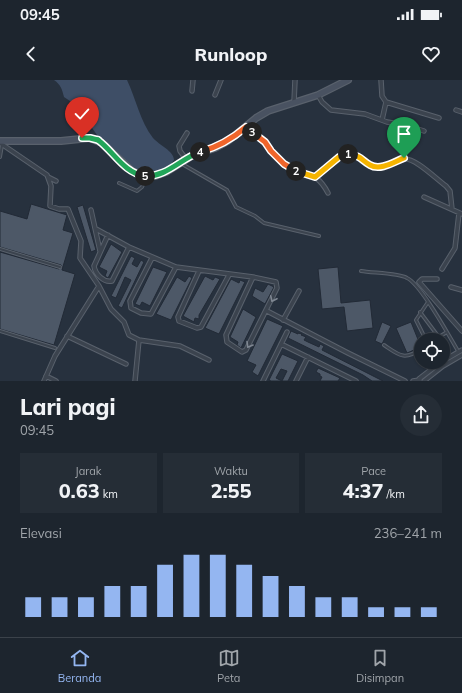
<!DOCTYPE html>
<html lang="id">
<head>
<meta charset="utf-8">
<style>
	body { margin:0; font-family:Mulish,sans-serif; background:#252d36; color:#f1f3f6; height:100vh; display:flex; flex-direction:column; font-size:15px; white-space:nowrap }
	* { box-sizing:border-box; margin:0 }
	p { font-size:13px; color:#a0a5aa }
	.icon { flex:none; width:22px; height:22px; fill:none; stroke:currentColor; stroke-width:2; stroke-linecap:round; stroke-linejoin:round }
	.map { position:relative; height:301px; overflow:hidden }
	.sheet { display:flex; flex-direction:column; background:#1d252e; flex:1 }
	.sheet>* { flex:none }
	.fabs { position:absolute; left:414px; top:253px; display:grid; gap:8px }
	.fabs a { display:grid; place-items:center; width:36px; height:36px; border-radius:50%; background:#1d252e; box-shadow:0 1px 3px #0004,0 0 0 1px #3b424a; font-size:20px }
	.pin { position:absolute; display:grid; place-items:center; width:34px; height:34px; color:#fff; margin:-41px -17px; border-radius:50% 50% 50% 0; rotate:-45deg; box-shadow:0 0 4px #0007 }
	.pin .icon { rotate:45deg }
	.km { position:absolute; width:20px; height:20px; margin:-10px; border-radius:50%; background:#222; color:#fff; font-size:11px; line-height:20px; text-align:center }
	.round { display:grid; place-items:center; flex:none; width:42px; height:42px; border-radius:21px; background:#252d36 }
	.headline { display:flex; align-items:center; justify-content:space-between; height:68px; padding:0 20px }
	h1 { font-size:22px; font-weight:800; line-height:30px }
	.metrics { display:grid; grid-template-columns:repeat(3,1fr); gap:6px; height:68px; padding:4px 20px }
	.metrics div { display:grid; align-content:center; border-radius:0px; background:#252d36; text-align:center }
	.metrics b { font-size:20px; font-weight:800 }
	.metrics small { font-size:11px; font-weight:400 }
	.metrics p { font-size:11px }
	.chart { height:112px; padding:8px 20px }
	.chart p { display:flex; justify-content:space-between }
	.chart svg { width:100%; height:72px; margin-top:4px; stroke:#94b6f1; stroke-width:6 }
	.status { display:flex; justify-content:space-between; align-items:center; height:28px; padding:0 20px; background:#1d252e; direction:ltr }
	.status svg { height:11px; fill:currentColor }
	header { display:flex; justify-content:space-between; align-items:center; height:52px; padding:0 20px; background:#1d252e; font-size:18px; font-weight:800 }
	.tabs { display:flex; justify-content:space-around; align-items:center; height:56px; border-top:1px solid #3b424a; background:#1d252e; font-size:11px; color:#a0a5aa }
	.tabs a { display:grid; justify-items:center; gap:2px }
	.tabs .selected { color:#94b6f1 }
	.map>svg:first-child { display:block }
	.water { fill:#3e4e66 }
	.building { fill:#4d5867; stroke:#222a36 }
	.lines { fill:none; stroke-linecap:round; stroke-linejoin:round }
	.lane-casing { stroke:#59616c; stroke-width:4 }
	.street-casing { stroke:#59616c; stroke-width:5.5 }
	.secondary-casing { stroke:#59616c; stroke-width:8 }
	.lane { stroke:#3b434e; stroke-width:2 }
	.street { stroke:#3b434e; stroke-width:3.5 }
	.secondary { stroke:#495261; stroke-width:5.5 }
	.oneway { stroke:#7f8792 }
	.split-1-casing { stroke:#fff; stroke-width:8 }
	.split-2-casing { stroke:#fff; stroke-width:8 }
	.split-3-casing { stroke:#fff; stroke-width:8 }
	.split-4-casing { stroke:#fff; stroke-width:8 }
	.split-5-casing { stroke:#fff; stroke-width:8 }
	.split-6-casing { stroke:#fff; stroke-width:8 }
	.split-7-casing { stroke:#fff; stroke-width:8 }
	.split-1 { stroke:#f5b400; stroke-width:5 }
	.split-2 { stroke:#f5b400; stroke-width:5 }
	.split-3 { stroke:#f0652b; stroke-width:5 }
	.split-4 { stroke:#f0652b; stroke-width:5 }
	.split-5 { stroke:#22a559; stroke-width:5 }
	.split-6 { stroke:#22a559; stroke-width:5 }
	.split-7 { stroke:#22a559; stroke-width:5 }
</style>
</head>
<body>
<div class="status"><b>09:45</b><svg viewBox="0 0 49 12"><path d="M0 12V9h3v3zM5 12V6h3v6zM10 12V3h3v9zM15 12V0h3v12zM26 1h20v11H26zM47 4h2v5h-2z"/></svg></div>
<header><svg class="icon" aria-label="back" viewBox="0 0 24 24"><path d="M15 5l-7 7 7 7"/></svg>Runloop<svg class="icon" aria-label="heart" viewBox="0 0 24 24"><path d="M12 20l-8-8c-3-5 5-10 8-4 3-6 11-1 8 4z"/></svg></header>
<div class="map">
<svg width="462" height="301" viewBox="0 0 462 301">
	<rect width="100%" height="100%" fill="#27313e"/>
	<path class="water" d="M54 0H127C136 19 140 41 153 58 159 65 174 71 174 80L168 88 157 93H146L137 90 129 86 116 71 97 55 76 25 64 17C62 9 61 5 54 0Z"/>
	<path class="building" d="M31 124 67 135 63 150 73 153 62 190 75 194 54 265 0 249V172L59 189 62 187 61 185 0 167V131L27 139Z
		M83 125 96 170 91 172 77 127Z
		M111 164 122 172 108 198 105 196 107 191 99 187Z
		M131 176 135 178 132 184 137 187 141 180 144 182 122 228 118 226 131 200 125 197 116 218 111 216Z
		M153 187 167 192 150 226 142 222 140 226 135 224Z
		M338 187 341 223 370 220 373 248 347 251 344 227 322 229 318 189Z
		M189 196 192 198 171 240 156 234 177 197 185 202Z
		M205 196 213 200 215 197 220 199 199 235V239L195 238 194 242 183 236Z
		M231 199 239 203 240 200 245 202 219 254 205 248Z
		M268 204 274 207 265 224 252 216 255 208 263 212Z
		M243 229 256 237 241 268 237 265 238 262 230 257Z
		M267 239 283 246 258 296 252 292 256 285 247 281Z
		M382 242 391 246 382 264 375 261Z
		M411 242 421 267 407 273 396 248Z
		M291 251 298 254V253L302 254 301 255 306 257 304 260 308 262 319 267 320 264 324 266 322 270 383 301H372L363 295 288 258Z
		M282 274 298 281 288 301H282L287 291 281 289 276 298 282 301H271L269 300Z
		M318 288 340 298 338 301H320L322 297 320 296V294L316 292Z"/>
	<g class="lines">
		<defs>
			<path id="lane" d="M76 39 82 58
				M0 77 2 65
				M182 84 227 110 236 127 255 136 264 143 319 156
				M119 103 137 111 142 107 147 96
				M0 169 60 187
				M361 191C372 193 399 193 407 198 421 204 449 256 458 271
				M420 232 441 260
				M0 251 55 268
				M426 260 416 240 428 222
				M434 260 447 252
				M443 263 445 266
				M384 265C399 275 404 281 421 269"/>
			<path id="street" d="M381 0 382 16 386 22 439 38
				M192 11 193 0
				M215 15 221 0
				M318 15 322 22 331 30 365 34 387 42 405 45 424 51
				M294 22 295 0
				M456 30 462 32
				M382 40 386 22
				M246 47C252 52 260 57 265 63 273 71 279 81 288 88 306 100 315 88 328 113
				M0 63 47 95 51 106 50 126 59 129H68L81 161 80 178 99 206 111 229 124 242 129 255 139 260 180 266 209 280
				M186 79 180 71 179 66 187 53
				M48 97 56 101
				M315 97 344 75C363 73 363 85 374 87 385 88 393 80 403 79 415 77 436 99 446 106L450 111 452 129
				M424 117 462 134
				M91 130 100 171
				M96 149 129 167 176 187 253 197 276 202 277 208 246 270 242 272 227 262 226 255 253 197
				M108 155 94 186C95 194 104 203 112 201L129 167
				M152 178 130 221 131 228 141 233 151 234 176 187
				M442 189 455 168 459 133
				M199 191 178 237 179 241 197 248 201 247 229 195
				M437 199H422L419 202 462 251
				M451 207 462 210
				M267 231 348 273 405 301
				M283 240 299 211
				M67 256 126 284
				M281 264 356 301
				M443 281 462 270
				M46 296 56 301
				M419 299 441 282
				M44 301 55 276 99 206
				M135 301 139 260
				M263 301 287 252
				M296 301 308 277
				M413 301 420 300
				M424 301 443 286 462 275"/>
			<path id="secondary" d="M0 61H61L90 58 102 63 132 91 142 95 155 96 166 92 193 75 215 68 228 61 256 38 268 31 318 15 348 0"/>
		</defs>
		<use href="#lane" class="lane-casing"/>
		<use href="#street" class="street-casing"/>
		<use href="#secondary" class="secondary-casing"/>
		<use href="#lane" class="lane"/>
		<use href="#street" class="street"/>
		<use href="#secondary" class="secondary"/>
	</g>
	<defs><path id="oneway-chevron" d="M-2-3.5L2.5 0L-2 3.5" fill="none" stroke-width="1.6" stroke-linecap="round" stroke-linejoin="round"/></defs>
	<g class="oneway">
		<use href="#oneway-chevron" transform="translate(273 219) rotate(115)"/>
		<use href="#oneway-chevron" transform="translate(249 265) rotate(121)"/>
	</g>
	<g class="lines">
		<defs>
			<path id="split-1" d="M348 74C362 76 361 80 370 85 380 91 394 82 404 78"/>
			<path id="split-2" d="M296 91 315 97 339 77 348 74"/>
			<path id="split-3" d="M252 52 265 62 271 71 284 84 296 91"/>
			<path id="split-4" d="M200 72C218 67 231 60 246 47L252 52"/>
			<path id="split-5" d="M145 96C167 97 180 79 200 72"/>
			<path id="split-6" d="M98 60C114 72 124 93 145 96"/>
			<path id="split-7" d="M82 58H90L98 60"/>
		</defs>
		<use href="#split-1" class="split-1-casing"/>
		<use href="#split-2" class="split-2-casing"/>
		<use href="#split-3" class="split-3-casing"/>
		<use href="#split-4" class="split-4-casing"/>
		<use href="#split-5" class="split-5-casing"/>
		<use href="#split-6" class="split-6-casing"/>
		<use href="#split-7" class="split-7-casing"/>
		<use href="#split-1" class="split-1"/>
		<use href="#split-2" class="split-2"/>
		<use href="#split-3" class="split-3"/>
		<use href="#split-4" class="split-4"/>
		<use href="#split-5" class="split-5"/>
		<use href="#split-6" class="split-6"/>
		<use href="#split-7" class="split-7"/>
	</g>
</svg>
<div class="fabs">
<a><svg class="icon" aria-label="locate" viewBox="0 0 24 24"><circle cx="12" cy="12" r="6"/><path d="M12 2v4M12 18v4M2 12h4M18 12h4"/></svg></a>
</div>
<div class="pin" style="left:404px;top:78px;background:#1e9e55"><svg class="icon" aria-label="arrive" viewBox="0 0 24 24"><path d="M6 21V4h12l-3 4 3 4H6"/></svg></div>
<div class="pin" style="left:82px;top:58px;background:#d93025"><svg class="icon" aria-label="check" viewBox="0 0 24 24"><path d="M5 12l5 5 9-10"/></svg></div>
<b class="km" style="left:348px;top:74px">1</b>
<b class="km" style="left:296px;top:91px">2</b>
<b class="km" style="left:252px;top:52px">3</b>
<b class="km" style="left:200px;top:72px">4</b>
<b class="km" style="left:145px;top:96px">5</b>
</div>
<section class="sheet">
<div class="headline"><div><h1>Lari pagi</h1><p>09:45</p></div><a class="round"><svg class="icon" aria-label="share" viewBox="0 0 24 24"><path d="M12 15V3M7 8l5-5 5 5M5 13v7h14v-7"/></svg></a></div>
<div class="metrics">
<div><p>Jarak</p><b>0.63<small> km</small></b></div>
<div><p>Waktu</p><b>2:55</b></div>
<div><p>Pace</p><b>4:37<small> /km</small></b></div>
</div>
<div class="chart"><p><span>Elevasi</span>236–241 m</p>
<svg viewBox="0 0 160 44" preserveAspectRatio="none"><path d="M5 44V32M15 44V32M25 44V32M35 44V25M45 44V25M55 44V12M65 44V6M75 44V6M85 44V12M95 44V19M105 44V25M115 44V32M125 44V32M135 44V38M145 44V38M155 44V38"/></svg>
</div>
</section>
<nav class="tabs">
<a class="selected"><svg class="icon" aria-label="home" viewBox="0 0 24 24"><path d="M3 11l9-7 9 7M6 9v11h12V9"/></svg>Beranda</a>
<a><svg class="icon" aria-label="map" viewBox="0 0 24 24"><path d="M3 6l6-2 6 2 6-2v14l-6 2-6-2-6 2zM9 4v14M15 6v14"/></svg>Peta</a>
<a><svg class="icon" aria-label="saved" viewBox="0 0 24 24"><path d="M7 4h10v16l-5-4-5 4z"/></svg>Disimpan</a>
</nav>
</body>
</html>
